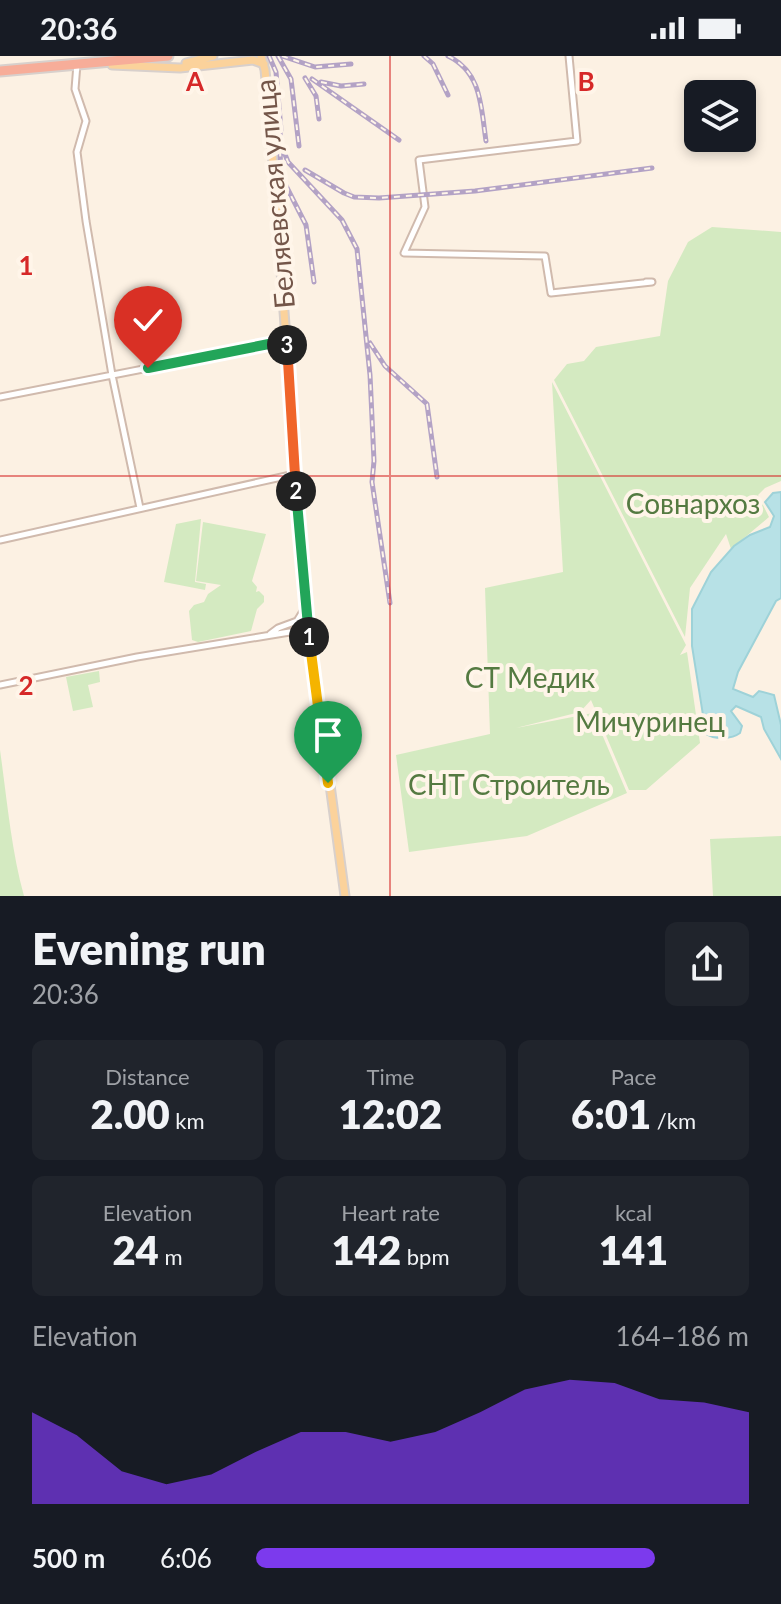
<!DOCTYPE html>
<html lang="en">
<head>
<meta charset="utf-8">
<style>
	body { margin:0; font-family:Lato,sans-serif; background:#20242c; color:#f1f3f6; height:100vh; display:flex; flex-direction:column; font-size:30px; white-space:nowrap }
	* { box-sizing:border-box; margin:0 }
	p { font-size:26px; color:#9ea1a6 }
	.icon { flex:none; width:44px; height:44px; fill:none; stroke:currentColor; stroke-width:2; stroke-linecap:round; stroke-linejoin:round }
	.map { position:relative; height:840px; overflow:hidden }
	.sheet { display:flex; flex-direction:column; background:#171b24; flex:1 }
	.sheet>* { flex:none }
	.fabs { position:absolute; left:684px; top:24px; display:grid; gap:16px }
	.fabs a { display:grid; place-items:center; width:72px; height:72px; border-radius:12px; background:#171b24; box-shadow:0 4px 12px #0003; font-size:40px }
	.pin { position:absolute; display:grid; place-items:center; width:68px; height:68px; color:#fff; margin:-82px -34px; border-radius:50% 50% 50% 0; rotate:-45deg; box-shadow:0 0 8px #0007 }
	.pin .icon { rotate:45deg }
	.km { position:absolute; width:40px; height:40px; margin:-20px; border-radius:50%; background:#222; color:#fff; font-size:22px; line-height:40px; text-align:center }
	.round { display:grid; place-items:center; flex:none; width:84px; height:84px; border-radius:12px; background:#20242c }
	.summary { display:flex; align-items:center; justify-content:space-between; height:136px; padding:0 32px }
	h1 { font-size:44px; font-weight:800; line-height:60px }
	.figures { display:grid; grid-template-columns:repeat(3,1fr); gap:12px; height:136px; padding:8px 32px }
	.figures div { display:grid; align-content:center; border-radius:12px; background:#20242c; text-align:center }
	.figures b { font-size:40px; font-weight:800 }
	.figures small { font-size:22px; font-weight:400 }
	.figures p { font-size:22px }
	.chart { height:224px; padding:16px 32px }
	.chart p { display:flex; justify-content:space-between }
	.chart svg { width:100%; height:144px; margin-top:8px; fill:#7c3aed; opacity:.7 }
	ul { padding:0 32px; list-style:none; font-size:26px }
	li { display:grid; grid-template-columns:128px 96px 1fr; align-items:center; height:60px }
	li i { height:20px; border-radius:10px; background:#7c3aed }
	.status { display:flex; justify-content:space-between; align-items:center; height:56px; padding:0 40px; background:#171b24; direction:ltr }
	.status svg { height:22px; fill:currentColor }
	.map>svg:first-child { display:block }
	.green { fill:#d4eac1 }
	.water { fill:#b7e1e6; stroke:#9ed2d8; stroke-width:2 }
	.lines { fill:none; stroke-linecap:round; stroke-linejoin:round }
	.minor-casing { stroke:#d0baad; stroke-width:9 }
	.major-casing { stroke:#d8d0cc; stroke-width:11 }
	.highway-casing { stroke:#d8d0cc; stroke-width:13 }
	.minor { stroke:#fff; stroke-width:5 }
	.major { stroke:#fbd29b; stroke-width:7 }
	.highway { stroke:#f7ad99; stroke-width:9 }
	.rail-casing { stroke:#b3a2c5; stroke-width:5 }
	.rail { stroke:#fff5e9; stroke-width:2; stroke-dasharray:6; stroke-linecap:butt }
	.split-1-casing { stroke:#fff; stroke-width:16 }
	.split-2-casing { stroke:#fff; stroke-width:16 }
	.split-3-casing { stroke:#fff; stroke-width:16 }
	.split-4-casing { stroke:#fff; stroke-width:16 }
	.split-1 { stroke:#f5b400; stroke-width:10 }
	.split-2 { stroke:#22a559; stroke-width:10 }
	.split-3 { stroke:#f0652b; stroke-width:10 }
	.split-4 { stroke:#22a559; stroke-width:10 }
	.grid { fill:none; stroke:#d62828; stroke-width:2; stroke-opacity:0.55 }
	.labels { text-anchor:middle; stroke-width:8; stroke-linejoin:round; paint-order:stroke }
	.street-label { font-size:28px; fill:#745649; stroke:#fff5e9 }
	.park-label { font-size:28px; fill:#547a41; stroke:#fff5e9 }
	.grid-label { font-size:26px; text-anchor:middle; font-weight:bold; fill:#d62828; stroke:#fff5e9; stroke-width:8; stroke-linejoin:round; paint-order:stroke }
</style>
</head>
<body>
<div class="status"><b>20:36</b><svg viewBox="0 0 49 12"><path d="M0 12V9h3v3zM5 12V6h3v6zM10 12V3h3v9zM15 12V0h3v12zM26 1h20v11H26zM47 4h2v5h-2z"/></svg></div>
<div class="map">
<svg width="781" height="840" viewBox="0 0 781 840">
	<rect width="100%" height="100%" fill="#fcf1e3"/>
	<path class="green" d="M712 171 781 176V425L765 432 758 439 769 461 731 493 726 478 690 532 685 581 554 324 567 308 584 305 596 291 660 280 668 225 688 186Z
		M552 326 686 589 680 599 687 596 700 687 646 734H629L591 644 580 656 516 672 593 657 627 737 527 780 409 796 396 699 490 678 485 532 563 516Z
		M201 463 195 526 206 528 205 534 164 526 176 468Z
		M203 466 266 478 252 525 257 531 256 536 259 535 264 540V546L257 553 251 575 198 586 192 584 189 555 194 549 204 546 208 538 221 529 196 525Z
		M99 615 100 626 88 629 93 651 73 655 66 621Z
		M0 694C7 743 11 793 24 840H0Z
		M781 780V840H713L710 783Z"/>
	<path class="water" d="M781 436V542L776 545 738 616 733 633 753 641 759 635 774 639 781 669V703L764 673 761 661 736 650 731 655 742 670 740 677C732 683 715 684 706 678L692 590V553L711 516 734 490 750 479 770 471 774 460 765 446 773 437Z"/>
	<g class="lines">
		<defs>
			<path id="minor" d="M569 0 577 85 419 104 425 151 404 197 545 200 551 237 652 226H646
				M77 8 75 33 86 65 77 96 86 165 112 319 140 452
				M0 341 286 285
				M0 484 295 418
				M270 578 278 572 297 565 305 552
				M0 629 137 601 308 573"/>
			<path id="major" d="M261 0 265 14 269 54 306 551 345 840
				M186 7 213 0
				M112 9 180 12 253 4 264 8"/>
			<path id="highway" d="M0 15 168 0"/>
		</defs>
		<use href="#minor" class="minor-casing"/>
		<use href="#major" class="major-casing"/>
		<use href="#highway" class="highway-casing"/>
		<use href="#minor" class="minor"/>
		<use href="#major" class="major"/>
		<use href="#highway" class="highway"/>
		<defs>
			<path id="rail" d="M269 0 276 16 281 74
				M278 0 291 23 299 90
				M282 0 315 11 351 8
				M424 0 433 8 448 39
				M448 0C482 16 481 52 486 85
				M305 22 316 40 319 63
				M312 23 399 84
				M321 26 341 30 364 28
				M305 114 344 137 354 141 379 142 475 135 652 112
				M314 226 306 169 281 120 279 66 281 88 288 106 342 164 357 193 370 319 374 405 372 426 390 547
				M370 287 385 310 427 348 437 421"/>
		</defs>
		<use href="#rail" class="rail-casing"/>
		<use href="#rail" class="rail"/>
	</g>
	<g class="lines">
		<defs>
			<path id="split-1" d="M309 581 328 727"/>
			<path id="split-2" d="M296 435 309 581"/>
			<path id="split-3" d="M287 289 296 435"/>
			<path id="split-4" d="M148 312 279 286 286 285 287 289"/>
		</defs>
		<use href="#split-1" class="split-1-casing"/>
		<use href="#split-2" class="split-2-casing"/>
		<use href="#split-3" class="split-3-casing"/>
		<use href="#split-4" class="split-4-casing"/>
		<use href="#split-1" class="split-1"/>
		<use href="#split-2" class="split-2"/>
		<use href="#split-3" class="split-3"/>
		<use href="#split-4" class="split-4"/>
	</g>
	<path class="grid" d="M390 0V840M0 420H781"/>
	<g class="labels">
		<g class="street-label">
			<text transform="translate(275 138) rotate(-95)" y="10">Беляевская улица</text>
		</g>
		<g class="park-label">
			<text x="693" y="458">Совнархоз</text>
			<text x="530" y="632">СТ Медик</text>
			<text x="650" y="676">Мичуринец</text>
			<text x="509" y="739">СНТ Строитель</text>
		</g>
	</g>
	<g class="grid-label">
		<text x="195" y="35">A</text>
		<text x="586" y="35">B</text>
		<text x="26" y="219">1</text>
		<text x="26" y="639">2</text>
	</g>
</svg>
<div class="fabs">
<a><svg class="icon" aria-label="layers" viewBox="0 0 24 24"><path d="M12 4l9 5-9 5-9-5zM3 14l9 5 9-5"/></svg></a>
</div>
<div class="pin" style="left:328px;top:727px;background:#1e9e55"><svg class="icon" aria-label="arrive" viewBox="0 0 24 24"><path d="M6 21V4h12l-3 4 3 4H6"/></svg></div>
<div class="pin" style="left:148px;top:312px;background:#d93025"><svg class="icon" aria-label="check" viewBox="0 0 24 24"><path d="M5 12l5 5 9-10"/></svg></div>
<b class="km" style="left:309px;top:581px">1</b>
<b class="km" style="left:296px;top:435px">2</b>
<b class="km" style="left:287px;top:289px">3</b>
</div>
<section class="sheet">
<div class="summary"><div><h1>Evening run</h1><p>20:36</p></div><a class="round"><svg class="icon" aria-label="share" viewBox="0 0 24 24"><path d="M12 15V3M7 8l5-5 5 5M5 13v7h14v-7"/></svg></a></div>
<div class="figures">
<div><p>Distance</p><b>2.00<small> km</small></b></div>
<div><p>Time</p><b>12:02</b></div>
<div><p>Pace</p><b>6:01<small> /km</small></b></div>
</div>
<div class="figures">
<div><p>Elevation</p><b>24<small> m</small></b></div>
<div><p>Heart rate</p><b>142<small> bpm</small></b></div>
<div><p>kcal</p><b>141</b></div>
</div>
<div class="chart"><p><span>Elevation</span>164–186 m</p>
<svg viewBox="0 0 160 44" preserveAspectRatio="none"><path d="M0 44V16L10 23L20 34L30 38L40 35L50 28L60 22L70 22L80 25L90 22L100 16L110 9L120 6L130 7L140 12L150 13L160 16V44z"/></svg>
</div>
<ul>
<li><b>500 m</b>6:06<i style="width:81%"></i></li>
</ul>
</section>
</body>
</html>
